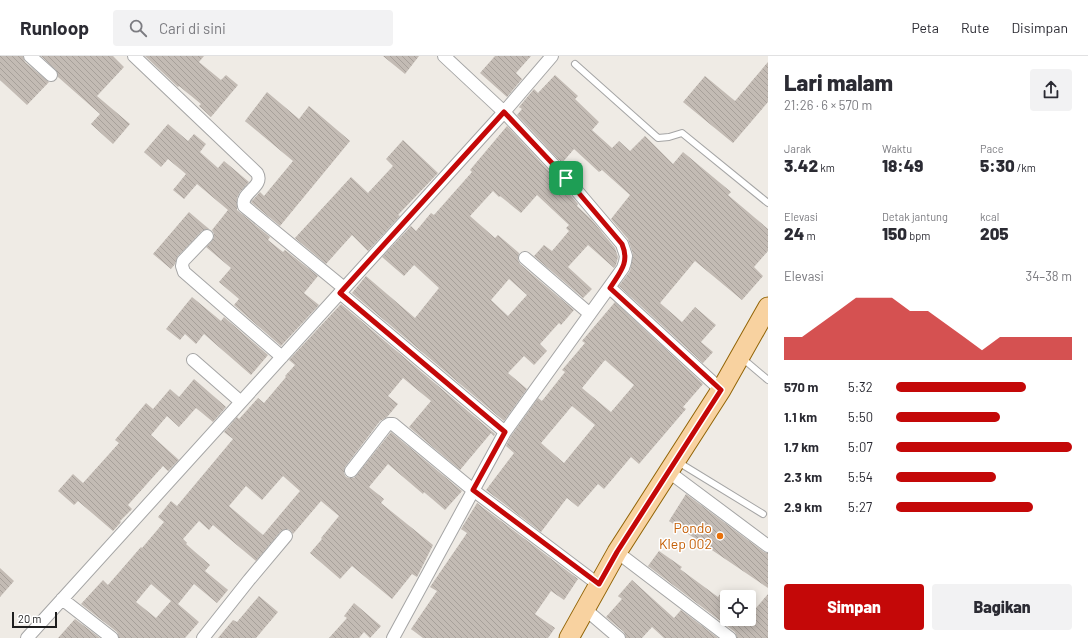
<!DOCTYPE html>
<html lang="id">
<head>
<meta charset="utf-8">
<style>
	body { margin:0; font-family:Barlow,sans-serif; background:#f2f2f3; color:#2b2b33; height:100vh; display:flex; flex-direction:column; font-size:15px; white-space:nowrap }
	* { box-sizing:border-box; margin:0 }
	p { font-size:13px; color:#7c7c81 }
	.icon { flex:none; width:22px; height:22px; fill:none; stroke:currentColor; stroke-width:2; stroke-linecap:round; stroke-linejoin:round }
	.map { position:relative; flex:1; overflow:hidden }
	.sheet { display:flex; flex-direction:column; background:#fff; width:320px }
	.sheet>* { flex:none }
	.buttons { position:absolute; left:720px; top:534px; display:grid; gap:8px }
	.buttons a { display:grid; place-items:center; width:36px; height:36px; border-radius:4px; background:#fff; box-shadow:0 2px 10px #0003; font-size:20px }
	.scale { position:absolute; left:12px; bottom:10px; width:45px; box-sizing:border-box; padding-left:4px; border:2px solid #1e1e1e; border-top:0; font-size:11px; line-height:14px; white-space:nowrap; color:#1e1e1e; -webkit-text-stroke:3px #fff; paint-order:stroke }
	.pin { position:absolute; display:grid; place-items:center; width:34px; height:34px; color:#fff; margin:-17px; border-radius:8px; box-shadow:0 2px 6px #0006 }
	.round { display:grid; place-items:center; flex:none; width:42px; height:42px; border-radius:4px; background:#f2f2f3 }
	.head { display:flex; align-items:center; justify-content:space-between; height:68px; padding:0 16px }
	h1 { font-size:22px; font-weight:800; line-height:30px }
	.metrics { display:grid; grid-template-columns:repeat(3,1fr); gap:6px; height:68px; padding:4px 16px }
	.metrics div { display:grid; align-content:center }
	.metrics b { font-size:17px; font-weight:800 }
	.metrics small { font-size:11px; font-weight:400 }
	.metrics p { font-size:11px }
	.chart { height:112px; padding:8px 16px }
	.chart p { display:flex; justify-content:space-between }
	.chart svg { width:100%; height:72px; margin-top:4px; fill:#c40808; opacity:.7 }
	.primary-button { display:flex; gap:8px; margin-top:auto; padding:8px 16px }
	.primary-button a { flex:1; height:46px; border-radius:4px; background:#c40808; color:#fff; font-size:16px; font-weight:800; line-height:46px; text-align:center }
	.primary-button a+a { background:#f2f2f3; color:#2b2b33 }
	ul { padding:0 16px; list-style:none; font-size:13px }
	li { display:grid; grid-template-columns:64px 48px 1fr; align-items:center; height:30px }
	li i { height:10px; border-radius:5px; background:#c40808 }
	header { display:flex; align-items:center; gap:24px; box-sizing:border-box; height:56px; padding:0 20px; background:#fff; border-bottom:1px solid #e1e1e2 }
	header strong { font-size:19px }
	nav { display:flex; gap:22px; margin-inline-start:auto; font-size:14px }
	.search { width:280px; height:36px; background:#f2f2f3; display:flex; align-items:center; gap:10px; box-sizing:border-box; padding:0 14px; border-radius:4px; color:#7c7c81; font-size:15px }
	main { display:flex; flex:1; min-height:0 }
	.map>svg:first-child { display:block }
	.building { fill:url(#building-back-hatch); fill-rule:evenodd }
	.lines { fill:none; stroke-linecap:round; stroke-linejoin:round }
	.lane-casing { stroke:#a5a5a5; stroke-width:8 }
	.street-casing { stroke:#a5a5a5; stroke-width:14 }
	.primary-casing { stroke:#926406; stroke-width:21 }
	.lane { stroke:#fff; stroke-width:6 }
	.street { stroke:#fff; stroke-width:12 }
	.primary { stroke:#f8d2a0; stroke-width:19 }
	.route-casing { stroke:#fff; stroke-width:8 }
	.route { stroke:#c40808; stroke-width:5 }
	.food-dot { fill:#e8710a; stroke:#fff; stroke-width:1.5 }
	.labels { text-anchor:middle; stroke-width:3; stroke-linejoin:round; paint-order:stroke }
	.food-label { font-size:14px; fill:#c56008; stroke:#fff; text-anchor:end }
</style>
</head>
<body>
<header>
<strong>Runloop</strong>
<div class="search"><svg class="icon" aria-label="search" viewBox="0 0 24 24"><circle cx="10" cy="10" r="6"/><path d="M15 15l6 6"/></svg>Cari di sini</div>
<nav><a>Peta</a><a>Rute</a><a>Disimpan</a></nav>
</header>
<main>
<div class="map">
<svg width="768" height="582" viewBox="0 0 768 582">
	<defs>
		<pattern id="building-back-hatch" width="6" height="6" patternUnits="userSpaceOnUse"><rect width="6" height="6" fill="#c3bbb4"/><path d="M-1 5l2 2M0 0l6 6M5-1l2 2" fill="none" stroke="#a7a09a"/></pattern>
	</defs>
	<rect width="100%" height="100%" fill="#efebe5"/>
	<path class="building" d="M0 0H23L25 6 49 26 27 49 0 24Z
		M41 0H113L124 11 97 40 130 68 113 88 91 68 100 58 58 21 56 14Z
		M145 0H204L199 6 221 24 226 19 238 29 211 61 199 50 201 48 179 30 178 31Z
		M383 0H419L405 18Z
		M495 0H531L516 17 522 23 507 41 480 17Z
		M768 6V46L733 87 683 46 705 20 735 45Z
		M555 19 578 40 575 43 599 66 592 74 612 92 619 85 630 95 645 80 673 108 683 96 731 136 728 139 768 173V195L754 211 763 220 742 244 695 205 660 247 682 266 695 251 716 269 701 286 713 296 703 307 619 230 630 215 633 198 628 183 611 163 630 139 602 114 599 116 574 93 562 107 517 59 522 53 519 51 534 33 538 37Z
		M267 36 299 63 309 50 350 85 280 170 251 146 260 136 264 140 293 105 245 65Z
		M168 68 188 85 194 78 206 88 200 96 218 112 224 105 249 126 240 136 237 142V154L270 181 268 184 283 196 285 194 318 220 304 237 319 249 281 290 234 249 239 243 219 226 231 212 206 191 214 182V178L212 174 228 154 197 128 184 143 173 134 186 118 168 103 161 111 144 96Z
		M507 70 560 127 578 148 577 150 591 163 615 192 618 201 616 209 614 212 588 189 568 211 592 233 583 242 534 200 544 189 552 195 569 175 566 172 569 169 537 139 521 157 500 140 499 141 493 135 470 160 495 182 498 179 519 197 518 204 520 208 574 254 561 269 559 267 540 288 547 295 534 309 524 300 508 317 527 333 504 365 352 237 366 220 415 262 439 232 414 209 404 220 382 201 411 170 416 175 431 157 434 159 472 116 470 114ZM509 223 527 239 508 260 491 244Z
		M403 84 438 117 398 159 400 160 368 195 352 179 326 208 295 182 351 121 368 137 393 110 386 103Z
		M189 156 209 173 202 175 178 200 175 208 171 213 153 198Z
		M192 241 221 265 224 261 268 299 251 319 204 278 196 288 185 278 180 284 166 273Z
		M615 246 703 328 683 351 686 353 639 408 631 401 604 433 598 428 578 451 567 442 541 476 486 434 514 397 506 390 511 380 538 342 542 345 565 316 562 314 585 287 582 285ZM605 304 634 329 611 356 582 332ZM572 350 595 369 564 407 541 387Z
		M341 248 495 378 494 380 491 377 460 414 409 371 431 345 403 322 388 340 398 348 387 361 380 365 345 411 344 417 346 421 350 422H354L391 376 462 435 445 454 424 436 423 438 388 408 369 431 384 443 381 447 433 489 417 521 412 518 392 543 352 510 340 523 310 497 322 483 321 482 339 460 321 445 293 478 291 475 288 473 281 475 256 505 213 469 209 474 199 465 183 483 187 487 186 488 210 509 205 515 228 534 217 547 194 528 178 548 199 566 185 582H119L117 576 81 548 103 524 108 529 141 491 142 492 164 466 158 461 171 445 177 450 233 383 224 376 237 361 239 363 258 342 264 347 286 321 285 320 295 309 289 304ZM283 420 300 435 263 479 229 450 246 430 262 444ZM151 528 171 545 156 562 136 546Z
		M194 323 226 351 213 366 196 352 179 371 167 360 151 379 179 404 168 415 163 410 128 449 132 453 120 465 121 466 113 475 78 445 74 449 58 435 73 418 83 427 119 387 115 384 146 347 153 353 170 333 179 341Z
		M686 438 764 496 768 497V532L669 465Z
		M477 447 578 523 564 544 551 535 535 558 555 572 548 582H423L411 573 437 535 430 531 467 477 461 473Z
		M659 495 682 511 680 513 718 541 721 537 727 542V563H749V560L768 538V582H737L735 576 648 510Z
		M0 512 14 525 0 541Z
		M632 524 674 562 681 554 718 582H664L652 571 642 582H626L624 576 606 561 622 543 618 540Z
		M259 540 278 556 256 582H218L233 564 237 566Z
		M354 547 381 570 370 582 364 576 359 582H329L347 562 344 560Z
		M75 563 100 582H58Z"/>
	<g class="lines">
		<defs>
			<path id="lane" d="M575 8 658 82 669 81 682 77 768 147
				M742 302 768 324
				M678 406 763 458"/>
			<path id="street" d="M30 0 51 19
				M134 0 257 117C265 131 240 136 244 150L344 232
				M207 180 183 205 182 210 184 216 282 301
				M525 202 590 258
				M610 232 721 334
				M340 237 505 376
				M193 304 241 346
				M351 415 386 370 389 368H393L473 434 599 529
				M669 416 768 490
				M617 496 730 582
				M62 543 112 582
				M585 553 619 582
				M27 582 504 56 552 0
				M203 582 249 524 286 480
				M393 582 505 376 623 212 625 206 626 200 622 188 566 122 504 56 444 0"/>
			<path id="primary" d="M569 582 617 496 721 334 768 251"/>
		</defs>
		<use href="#lane" class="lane-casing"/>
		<use href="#street" class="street-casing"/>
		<use href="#primary" class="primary-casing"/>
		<use href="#lane" class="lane"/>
		<use href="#street" class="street"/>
		<use href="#primary" class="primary"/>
	</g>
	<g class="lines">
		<defs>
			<path id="route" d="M504 56 566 122 622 188C630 207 620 216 610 232L721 334 617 496 599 528 473 434 505 376 340 237Z"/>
		</defs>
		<use href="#route" class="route-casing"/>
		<use href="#route" class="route"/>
	</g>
	<circle class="food-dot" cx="720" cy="480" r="4"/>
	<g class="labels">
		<g class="food-label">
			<text x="712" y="477">Pondo<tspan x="712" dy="16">Klep 002</tspan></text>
		</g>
	</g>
</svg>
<div class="buttons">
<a><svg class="icon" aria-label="locate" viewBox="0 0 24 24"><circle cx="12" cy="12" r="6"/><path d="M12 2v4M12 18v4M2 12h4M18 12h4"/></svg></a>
</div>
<div class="scale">20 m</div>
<div class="pin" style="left:566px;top:122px;background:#1e9e55"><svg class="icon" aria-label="arrive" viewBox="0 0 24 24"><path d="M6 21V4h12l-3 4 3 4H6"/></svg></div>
</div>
<section class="sheet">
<div class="head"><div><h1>Lari malam</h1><p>21:26 · 6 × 570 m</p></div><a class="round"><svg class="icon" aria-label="share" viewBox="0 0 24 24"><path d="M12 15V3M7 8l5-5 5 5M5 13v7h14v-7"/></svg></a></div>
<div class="metrics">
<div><p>Jarak</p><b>3.42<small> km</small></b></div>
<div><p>Waktu</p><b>18:49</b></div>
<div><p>Pace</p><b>5:30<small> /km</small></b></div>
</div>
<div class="metrics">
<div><p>Elevasi</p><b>24<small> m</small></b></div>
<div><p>Detak jantung</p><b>150<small> bpm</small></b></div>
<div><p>kcal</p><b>205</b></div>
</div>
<div class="chart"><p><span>Elevasi</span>34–38 m</p>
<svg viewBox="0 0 160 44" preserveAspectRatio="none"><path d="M0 44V30L10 30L20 22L30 14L40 6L50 6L60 6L70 14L80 14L90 22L100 30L110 38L120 30L130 30L140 30L150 30L160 30V44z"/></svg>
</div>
<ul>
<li><b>570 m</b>5:32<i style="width:74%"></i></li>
<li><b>1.1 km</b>5:50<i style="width:59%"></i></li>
<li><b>1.7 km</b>5:07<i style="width:100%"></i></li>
<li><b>2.3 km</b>5:54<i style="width:57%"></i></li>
<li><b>2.9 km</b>5:27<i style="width:78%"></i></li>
</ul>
<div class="primary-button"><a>Simpan</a><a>Bagikan</a></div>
</section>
</main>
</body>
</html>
